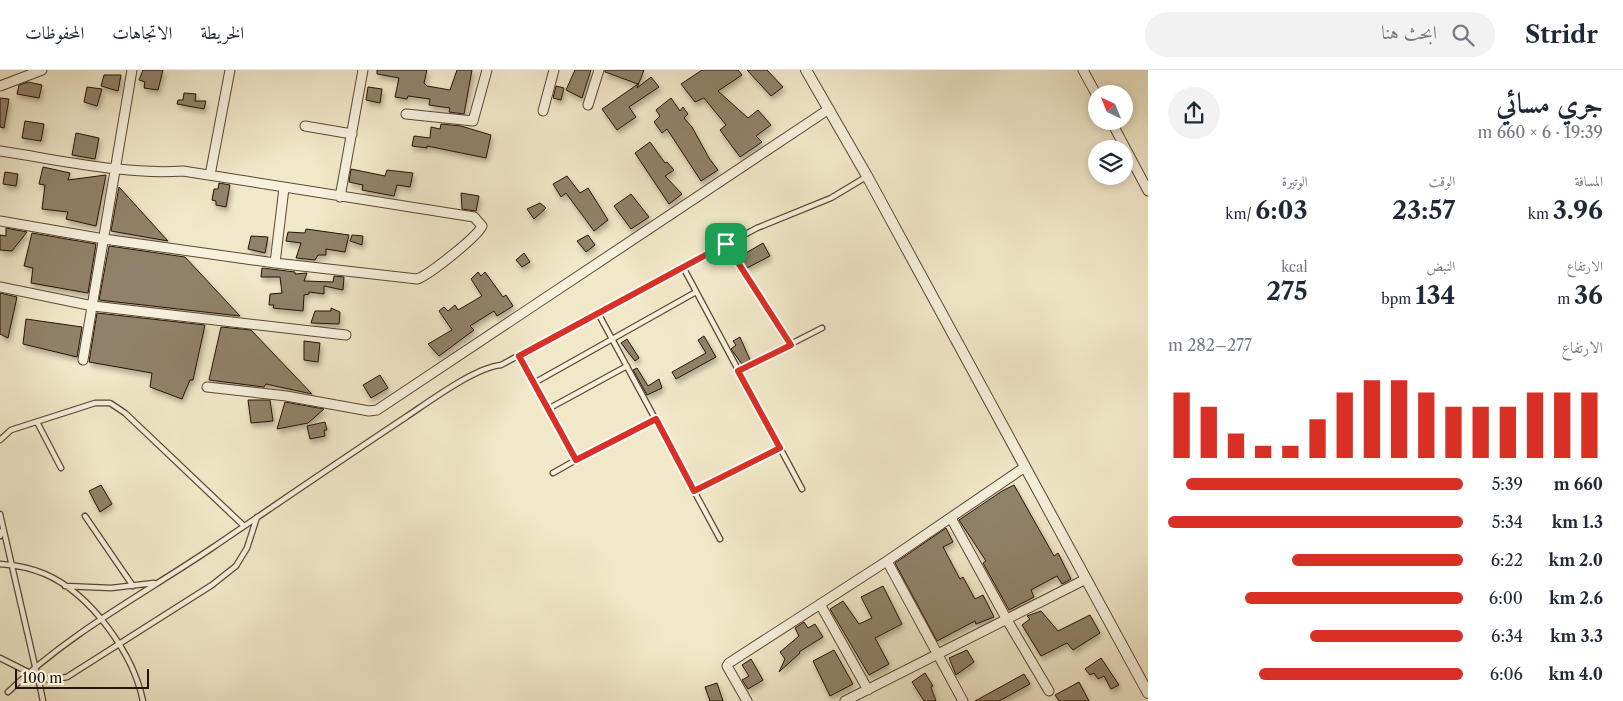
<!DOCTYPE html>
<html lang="ar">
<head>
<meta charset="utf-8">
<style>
	body { margin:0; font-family:"Libre Caslon Text",Amiri,serif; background:#f2f2f3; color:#1f2937; direction:rtl; height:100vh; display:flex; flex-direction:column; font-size:19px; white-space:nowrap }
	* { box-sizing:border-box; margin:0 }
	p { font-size:16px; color:#747a83 }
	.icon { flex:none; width:28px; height:28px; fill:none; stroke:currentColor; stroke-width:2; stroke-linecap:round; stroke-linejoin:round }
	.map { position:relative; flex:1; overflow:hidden; direction:ltr }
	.sheet { display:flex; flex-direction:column; background:#fff; width:475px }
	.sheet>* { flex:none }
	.needle { width:32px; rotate:317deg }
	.buttons { position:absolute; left:1088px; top:15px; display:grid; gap:10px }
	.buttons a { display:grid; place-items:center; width:45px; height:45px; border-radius:50%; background:#fff; box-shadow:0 2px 8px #0003; font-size:25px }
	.scale { position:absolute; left:15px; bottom:12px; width:134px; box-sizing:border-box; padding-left:5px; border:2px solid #271304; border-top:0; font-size:14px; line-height:18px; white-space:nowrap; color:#271304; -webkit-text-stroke:4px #f6f0dc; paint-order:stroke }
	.pin { position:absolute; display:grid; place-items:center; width:42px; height:42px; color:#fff; margin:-21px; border-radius:10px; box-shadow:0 2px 8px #0006 }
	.round { display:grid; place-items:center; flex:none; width:52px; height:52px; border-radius:26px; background:#f2f2f3 }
	.head { display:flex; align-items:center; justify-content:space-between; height:85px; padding:0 20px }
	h1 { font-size:28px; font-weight:800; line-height:38px }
	.figures { display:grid; grid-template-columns:repeat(3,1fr); gap:8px; height:85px; padding:5px 20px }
	.figures div { display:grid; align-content:center }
	.figures b { font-size:25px; font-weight:800 }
	.figures small { font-size:14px; font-weight:400 }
	.figures p { font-size:14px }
	.chart { height:140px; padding:10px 20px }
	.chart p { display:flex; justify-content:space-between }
	.chart svg { width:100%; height:90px; margin-top:5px; stroke:#d93025; stroke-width:6 }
	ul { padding:0 20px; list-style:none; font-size:16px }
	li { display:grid; grid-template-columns:80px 60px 1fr; align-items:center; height:38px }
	li i { height:12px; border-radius:6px; background:#d93025 }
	header { display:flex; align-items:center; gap:30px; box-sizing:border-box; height:70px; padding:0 25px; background:#fff; border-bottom:1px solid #e0e1e3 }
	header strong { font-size:24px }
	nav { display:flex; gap:28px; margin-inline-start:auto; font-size:18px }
	.search { width:350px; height:45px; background:#f2f2f3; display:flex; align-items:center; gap:12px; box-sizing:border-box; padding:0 18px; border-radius:28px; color:#747a83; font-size:19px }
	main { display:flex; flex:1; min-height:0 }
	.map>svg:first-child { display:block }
	.building { fill:#90826a; stroke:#271304; filter:url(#shadow) }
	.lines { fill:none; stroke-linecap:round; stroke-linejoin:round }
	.service-casing { stroke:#5a4835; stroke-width:7 }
	.minor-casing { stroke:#5a4835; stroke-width:11 }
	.tertiary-casing { stroke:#5a4835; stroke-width:12 }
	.service { stroke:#f6f0dc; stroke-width:4.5 }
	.minor { stroke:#f6f0dc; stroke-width:9 }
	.tertiary { stroke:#f6f0dc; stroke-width:10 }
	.route-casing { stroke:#fff; stroke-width:10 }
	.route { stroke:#d93025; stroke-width:6 }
</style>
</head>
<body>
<header>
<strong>Stridr</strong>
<div class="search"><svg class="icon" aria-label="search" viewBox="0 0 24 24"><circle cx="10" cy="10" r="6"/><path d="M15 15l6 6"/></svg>ابحث هنا</div>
<nav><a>الخريطة</a><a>الاتجاهات</a><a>المحفوظات</a></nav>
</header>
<main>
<section class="sheet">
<div class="head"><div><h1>جري مسائي</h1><p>19:39 · 6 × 660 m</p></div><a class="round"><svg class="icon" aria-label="share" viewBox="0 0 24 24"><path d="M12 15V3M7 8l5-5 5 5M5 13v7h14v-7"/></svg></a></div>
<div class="figures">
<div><p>المسافة</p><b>3.96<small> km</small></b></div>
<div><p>الوقت</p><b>23:57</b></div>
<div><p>الوتيرة</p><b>6:03<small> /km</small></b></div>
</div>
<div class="figures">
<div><p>الارتفاع</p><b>36<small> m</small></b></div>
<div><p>النبض</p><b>134<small> bpm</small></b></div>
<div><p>kcal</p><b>275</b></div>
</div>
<div class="chart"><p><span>الارتفاع</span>277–282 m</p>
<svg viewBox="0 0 160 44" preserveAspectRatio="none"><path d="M5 44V12M15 44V19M25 44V32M35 44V38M45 44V38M55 44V25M65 44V12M75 44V6M85 44V6M95 44V12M105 44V19M115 44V19M125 44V19M135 44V12M145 44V12M155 44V12"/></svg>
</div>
<ul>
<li><b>660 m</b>5:39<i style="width:94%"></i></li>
<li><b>1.3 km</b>5:34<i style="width:100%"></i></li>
<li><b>2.0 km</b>6:22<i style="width:58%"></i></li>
<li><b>2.6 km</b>6:00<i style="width:74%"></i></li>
<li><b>3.3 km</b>6:34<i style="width:52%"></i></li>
<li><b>4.0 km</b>6:06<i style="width:69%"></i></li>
</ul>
</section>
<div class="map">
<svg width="1148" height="631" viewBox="0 0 1148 631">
	<defs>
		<filter id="shadow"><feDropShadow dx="2" dy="4" stdDeviation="2.5" flood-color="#0004"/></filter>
	</defs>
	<rect width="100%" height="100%" fill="#f1e8c9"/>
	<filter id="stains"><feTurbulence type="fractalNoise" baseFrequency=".004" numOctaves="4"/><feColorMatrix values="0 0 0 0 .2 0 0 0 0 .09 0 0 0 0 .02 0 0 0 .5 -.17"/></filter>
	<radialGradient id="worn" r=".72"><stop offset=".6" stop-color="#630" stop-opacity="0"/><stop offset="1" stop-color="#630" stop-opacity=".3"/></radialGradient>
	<path class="building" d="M143 0H163L158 20 144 18 145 12 139 10Z
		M377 0H427L424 13 427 16 450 20 457 0H472L464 44 449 42 450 38 429 35 430 29 408 26 407 29 395 27 399 8 377 4Z
		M575 0H591L582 28 566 20Z
		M605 0H644L637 18 651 7 659 17 629 37 636 47 617 60 602 39 638 14 605 2Z
		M702 0H738L742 5 718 21 748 48 758 40 771 55 756 66 762 72 740 87 720 60 726 55 704 28 695 32 681 14Z
		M747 0H767L783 17 771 26Z
		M104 5H121L118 21 101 16Z
		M28 12 42 15 39 28 17 24 19 15Z
		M556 16 564 18 561 30 553 28Z
		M87 17 102 19 97 36 84 32Z
		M368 17 382 19 380 33 366 30Z
		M184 23 196 24 195 31H206L204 39 177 34 178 30H183Z
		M0 28 9 29 4 58 0 57Z
		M671 28 680 41 683 37 688 44 684 48 692 57 709 88 718 100 701 111 667 59 662 63 654 52 660 46 656 40Z
		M25 51 44 54 41 71 22 68Z
		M441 54 461 56 491 65 486 88 427 76V78L412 76 414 66 430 68 431 57 440 59Z
		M76 63 99 68 95 89 72 85Z
		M650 72 665 93 667 92 674 100 665 106 682 124 669 134 635 83Z
		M43 97 70 103 68 110 106 105 96 156 66 149 68 142 42 139 45 115 39 114Z
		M351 99 385 106 387 100 413 103 410 117 397 115 394 126 362 120 363 115 349 112Z
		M5 102 18 104 16 116 3 114Z
		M567 106 580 123 588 118 608 150 594 161 566 123 561 127 553 114Z
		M219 113 230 115 226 137 216 135V131L212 130 214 119H218Z
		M119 117 168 171 111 161Z
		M461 123 479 126 476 141 462 139Z
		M631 124 649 147 631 159 614 136Z
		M540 133 546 138 534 149 527 139Z
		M6 158 27 162 12 181 0 180V165L6 166Z
		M306 159 349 165 345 182 326 179V185H318L315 190 296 188 301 173 286 171 288 162 305 163Z
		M32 163 96 174 88 223 31 213 33 198 24 196Z
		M352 165 363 166 362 175 350 171Z
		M588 165 595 175 586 182 577 171Z
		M251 166 268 167 265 183 248 179Z
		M763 173 770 186 747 198 739 187Z
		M109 176 185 187 240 246 99 230Z
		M524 183 530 192 522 197 516 190Z
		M262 198 295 202V204L307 203 304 211 333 212 334 206 344 207 343 220 324 216V224L309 222V224L304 225 303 241 273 238 274 235H269L270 224 282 223 280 207H261Z
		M478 202 481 206 485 202 503 227 506 225 513 236 497 246 494 241 470 256 474 260 439 286 428 274 452 260 439 241 444 237 448 241 455 235 458 240 482 226 471 209Z
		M0 223 17 227 8 268 0 264Z
		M331 238 340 242 339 254 311 253 315 241H331Z
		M97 243 205 255 193 310H190L182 329 150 317 152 303 89 292Z
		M26 249 82 257 77 287 23 274Z
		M221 257 251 260 312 324 266 314 264 317 209 310Z
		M704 266 716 287 676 309 672 302 706 283 698 270Z
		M740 267 750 290 742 294 731 279 736 275 733 271Z
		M627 269 639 288 635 291 621 273Z
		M304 271 320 273 318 292 304 290Z
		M637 298 648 316 659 309 662 318 647 325 633 300Z
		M380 305 388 318 371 328 363 315Z
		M248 330H270L273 351 251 353Z
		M285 332 324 339 308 353 277 359Z
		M325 352 327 360H324L325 366 310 369 307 356Z
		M101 415 112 434 100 442 89 421Z
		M1014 415 1054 486 1058 483 1071 509 1062 514 1057 506 1031 520 1034 527 1009 540 983 493 986 491 959 450 1002 421Z
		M946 458 953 472 943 477 960 509 963 507 975 529 983 525 994 547 976 554 975 551 937 571 895 493Z
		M883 516 902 554 875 568 889 594 869 605 830 539 843 531 859 554 872 548 861 527Z
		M1041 541 1058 561 1090 545 1100 563 1073 580 1067 573 1041 586 1022 555 1030 549 1027 546Z
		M804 552 808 558 815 554 823 567 799 582 800 583 779 602 785 589 780 582 799 566 795 558Z
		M834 580 853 614 830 626 813 591Z
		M967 580 974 592 956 605 949 588Z
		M1101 588 1119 615 1111 619 1104 606 1098 609 1094 603 1090 605 1085 599Z
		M751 589 763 610 748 619 742 610 749 606 742 595Z
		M925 603 933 616 931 617 936 631H924L912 612Z
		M1024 604 1030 614 999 631H975Z
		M1079 612 1089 631H1059L1055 625Z
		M717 613 723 631H710L705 617Z"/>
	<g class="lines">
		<defs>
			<path id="service" d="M726 174 791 275
				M683 197 802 419
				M598 243 720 469
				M519 286 576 390 553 403
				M738 301 822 258
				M534 313 696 222
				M548 339 627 296
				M37 352 61 398
				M0 370 11 360 95 333H110L125 343 244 456
				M576 390 656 349
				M694 421 780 378
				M0 444 35 596 38 607 50 610 67 607 212 515 236 496 247 478 257 447
				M85 446 133 516
				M0 466 3 459
				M0 494C15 495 31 498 45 504 91 524 133 583 143 631
				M65 516 111 518 154 513
				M0 588 38 607 43 631
				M8 622C69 563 142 525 212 478 277 434 341 390 406 347 430 331 474 298 501 295L757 158 831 128 866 107"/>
			<path id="minor" d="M1083 0 1096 24
				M0 16 42 0
				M588 35 599 0
				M543 41 554 0
				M406 44 473 51 487 0
				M1111 51 1148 121
				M305 56 352 64
				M0 81C60 90 123 105 183 101L474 147 482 156C477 167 429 205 417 209L275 193 104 169 0 151
				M210 105 230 0
				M340 127 363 0
				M275 193 284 118
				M0 217 93 236 346 265
				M83 290 132 0
				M207 317 286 326 369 341 377 340 829 39
				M951 448 1007 550 1049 621
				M887 491 963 631
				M820 534 868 620
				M747 631 727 596 729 593 887 491 1025 397
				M845 631 1086 509"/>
			<path id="tertiary" d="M806 0 867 106 1148 623"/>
		</defs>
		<use href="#service" class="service-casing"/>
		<use href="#minor" class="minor-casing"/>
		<use href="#tertiary" class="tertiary-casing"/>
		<use href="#service" class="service"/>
		<use href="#minor" class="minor"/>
		<use href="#tertiary" class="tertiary"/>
	</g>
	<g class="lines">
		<defs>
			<path id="route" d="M726 174 791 275 738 301 780 378 694 421 656 349 576 390 519 286Z"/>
		</defs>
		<use href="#route" class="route-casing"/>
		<use href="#route" class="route"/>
	</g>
	<rect width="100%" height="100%" filter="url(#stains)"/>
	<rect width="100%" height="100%" fill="url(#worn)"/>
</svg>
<div class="buttons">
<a><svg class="needle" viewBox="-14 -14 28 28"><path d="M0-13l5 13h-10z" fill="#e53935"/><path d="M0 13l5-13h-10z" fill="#747a83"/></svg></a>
<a><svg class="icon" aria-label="layers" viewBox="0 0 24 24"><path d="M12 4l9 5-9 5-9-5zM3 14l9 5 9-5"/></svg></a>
</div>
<div class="scale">100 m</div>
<div class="pin" style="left:726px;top:174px;background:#1e9e55"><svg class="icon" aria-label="arrive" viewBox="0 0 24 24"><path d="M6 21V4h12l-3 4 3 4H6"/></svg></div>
</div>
</main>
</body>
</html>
